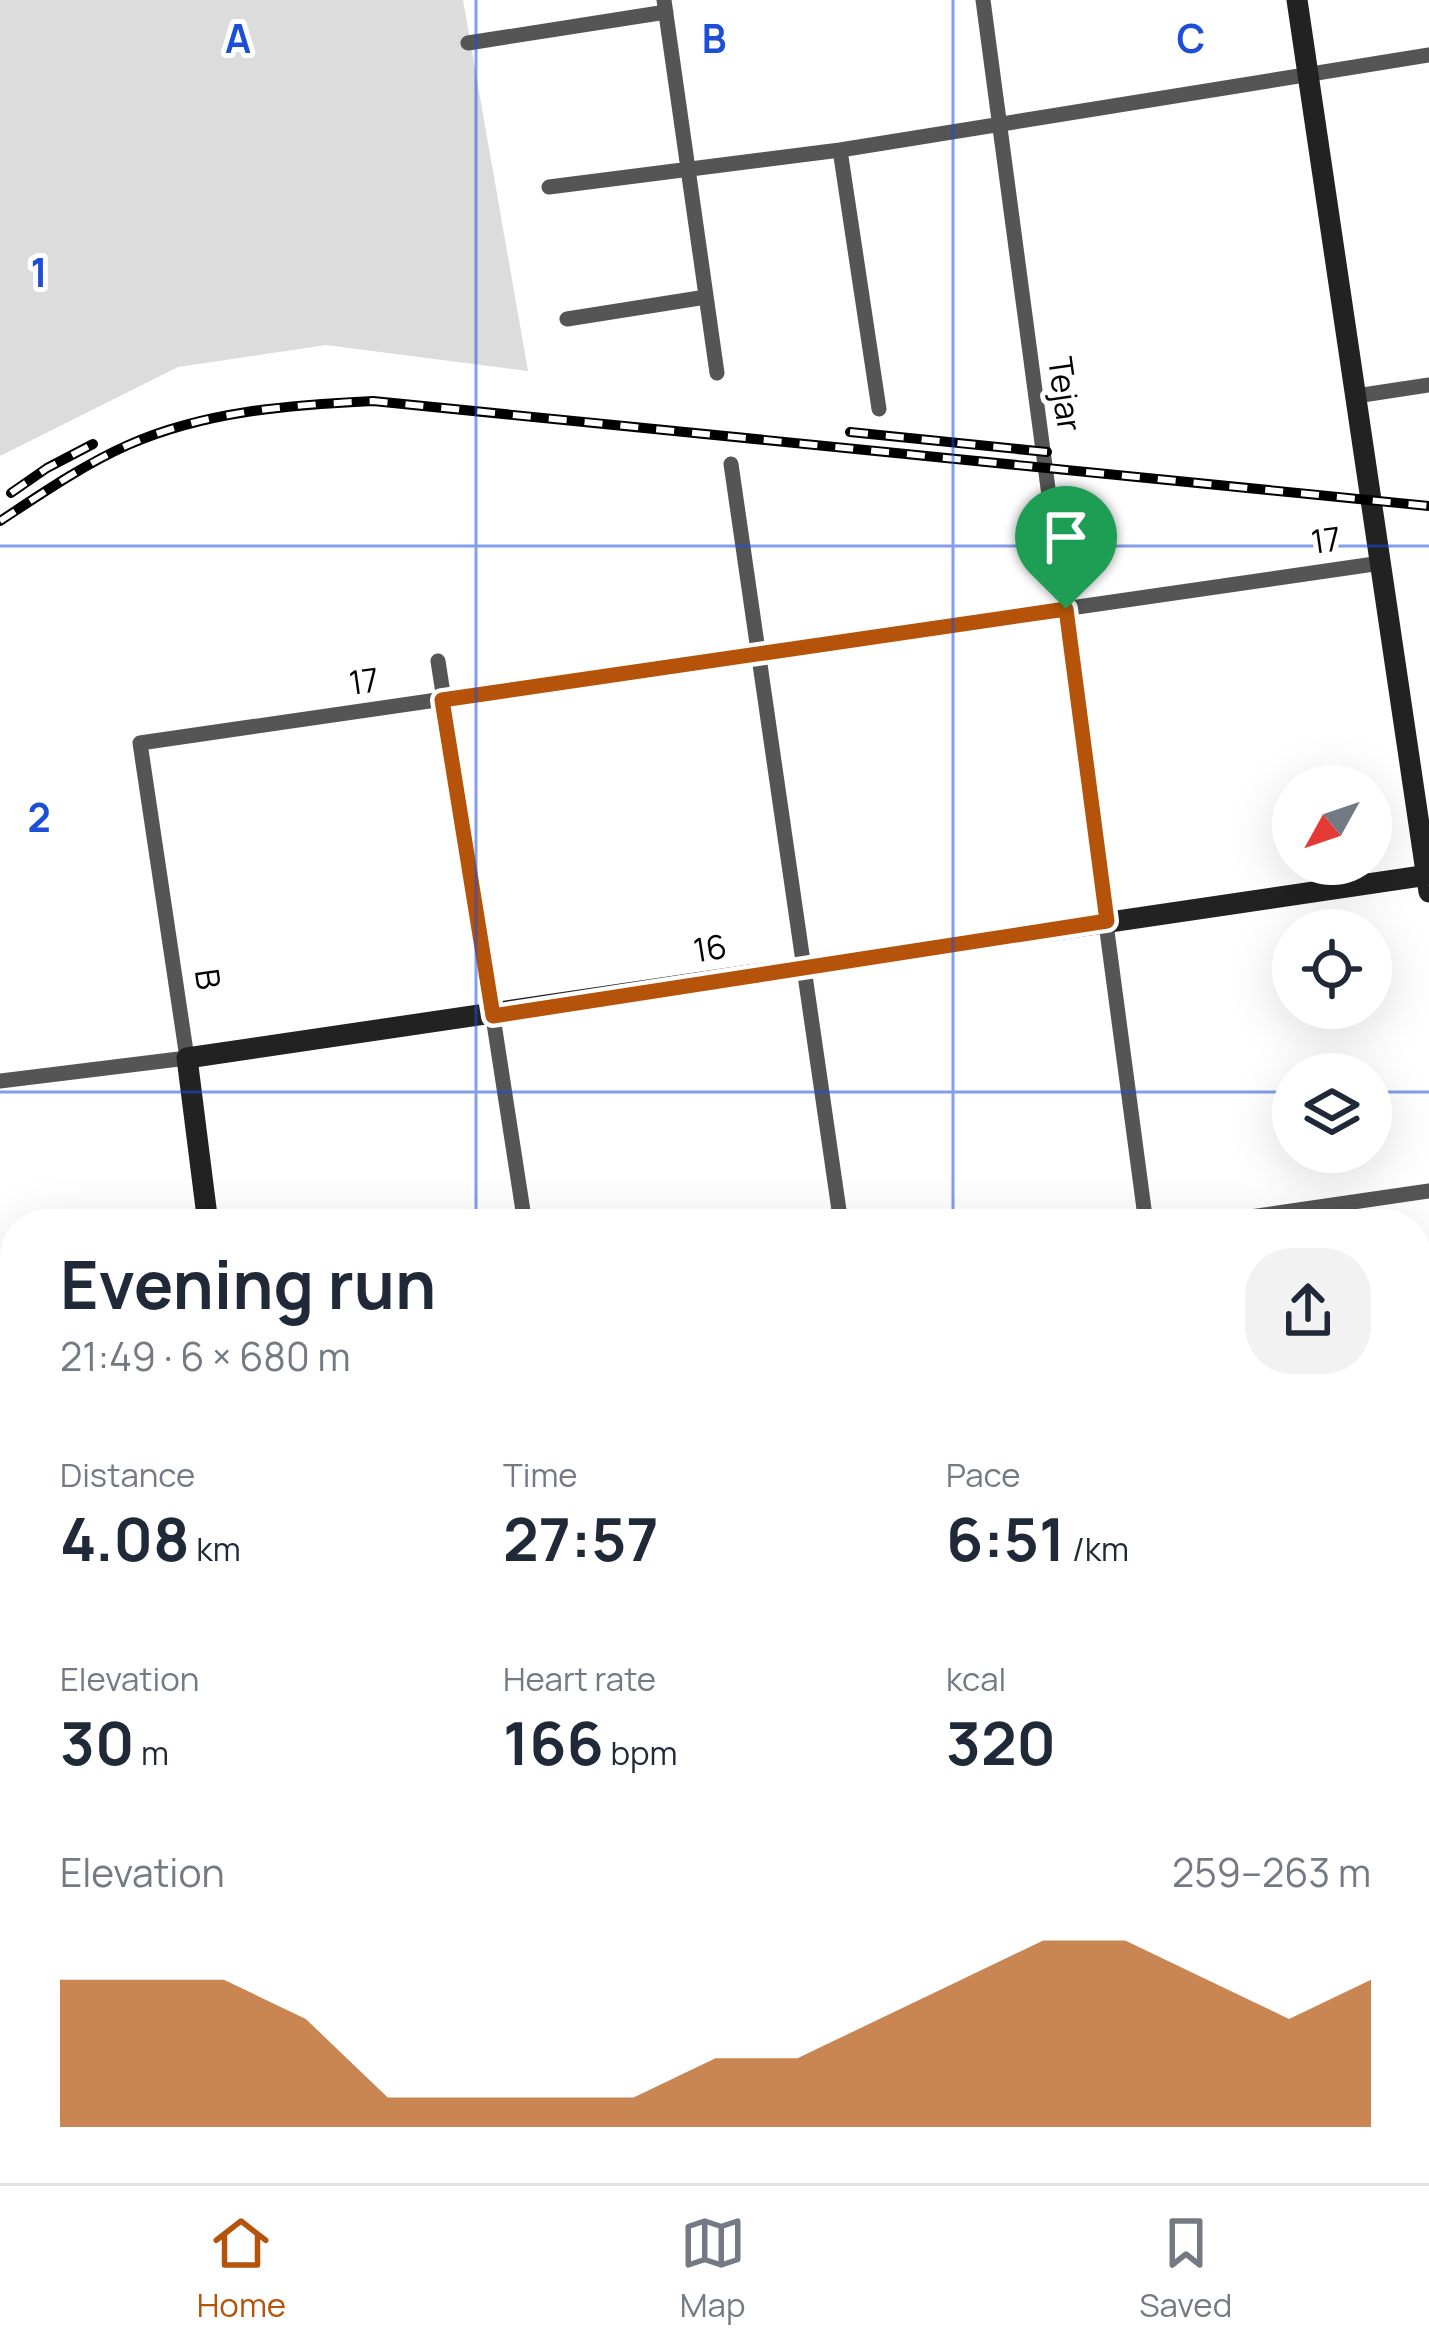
<!DOCTYPE html>
<html lang="en">
<head>
<meta charset="utf-8">
<style>
	body { margin:0; font-family:Manrope,sans-serif; background:#f2f2f3; color:#1f2937; height:100vh; display:flex; flex-direction:column; font-size:45px; white-space:nowrap }
	* { box-sizing:border-box; margin:0 }
	p { font-size:39px; color:#747a83 }
	.icon { flex:none; width:66px; height:66px; fill:none; stroke:currentColor; stroke-width:2; stroke-linecap:round; stroke-linejoin:round }
	.map { position:relative; flex:1; overflow:hidden }
	.details { position:absolute; left:0px; top:1209px; width:1431px; height:975px; display:flex; flex-direction:column; background:#fff; border-radius:48px 48px 0 0; box-shadow:0 12px 48px #0002 }
	.details>* { flex:none }
	.needle { width:78px; rotate:230deg }
	.buttons { position:absolute; left:1272px; top:765px; display:grid; gap:24px }
	.buttons a { display:grid; place-items:center; width:120px; height:120px; border-radius:50%; background:#fff; box-shadow:0 12px 48px #0002; font-size:60px }
	.pin { position:absolute; display:grid; place-items:center; width:102px; height:102px; color:#fff; margin:-123px -51px; border-radius:50% 50% 50% 0; rotate:-45deg; box-shadow:0 0 12px #0007 }
	.pin .icon { rotate:45deg }
	.round { display:grid; place-items:center; flex:none; width:126px; height:126px; border-radius:48px; background:#f2f2f3 }
	.overview { display:flex; align-items:center; justify-content:space-between; height:204px; padding:0 60px }
	h1 { font-size:66px; font-weight:700; line-height:90px }
	.figures { display:grid; grid-template-columns:repeat(3,1fr); gap:18px; height:204px; padding:12px 60px }
	.figures div { display:grid; align-content:center }
	.figures b { font-size:60px; font-weight:700 }
	.figures small { font-size:33px; font-weight:400 }
	.figures p { font-size:33px }
	.chart { height:336px; padding:24px 60px }
	.chart p { display:flex; justify-content:space-between }
	.chart svg { width:100%; height:216px; margin-top:12px; fill:#b45309; opacity:.7 }
	.tab-bar { display:flex; justify-content:space-around; align-items:center; height:168px; border-top:3px solid #e0e1e3; background:#fff; font-size:33px; color:#747a83 }
	.tab-bar a { display:grid; justify-items:center; gap:6px }
	.tab-bar .active { color:#b45309 }
	.map>svg:first-child { display:block }
	.green { fill:#dcdcdc }
	.lines { fill:none; stroke-linecap:round; stroke-linejoin:round }
	.street { stroke:#555; stroke-width:15 }
	.secondary { stroke:#222; stroke-width:21 }
	.rail-casing { stroke:#000; stroke-width:10 }
	.rail { stroke:#fff; stroke-width:6; stroke-dasharray:18; stroke-linecap:butt }
	.route-casing { stroke:#fff; stroke-width:24 }
	.route { stroke:#b45309; stroke-width:15 }
	.grid { fill:none; stroke:#1d4ed8; stroke-width:3; stroke-opacity:0.55 }
	.labels { text-anchor:middle; stroke-width:10; stroke-linejoin:round; paint-order:stroke }
	.street-label { font-size:33px; fill:#000; stroke:#fff }
	.grid-label { font-size:39px; text-anchor:middle; font-weight:bold; fill:#1d4ed8; stroke:#fff; stroke-width:10; stroke-linejoin:round; paint-order:stroke }
</style>
</head>
<body>
<div class="map">
<svg width="1429" height="2183" viewBox="0 0 1429 2183">
	<rect width="100%" height="100%" fill="#fff"/>
	<path class="green" d="M0 0H463L528 371 326 345 178 367 0 456Z
		M1429 1519V1804L1416 1806V1521Z"/>
	<g class="lines">
		<path class="street" d="M664 0 717 373
			M983 0 1146 1224
			M468 43 666 12
			M840 150 879 409
			M549 187 840 150 1429 55
			M567 319 706 297
			M1356 396 1429 385
			M731 464 841 1224
			M438 661 525 1224
			M0 1081 187 1058 140 743 1381 563
			M1202 1224 1429 1191
			M0 1393 15 1391
			M1416 1511 1429 1510
			M0 1713 15 1711
			M1416 1828 1429 1826
			M0 1973 15 2070
			M29 2169 31 2183
			M664 2169 667 2183
			M816 2169 818 2183
			M974 2169 976 2183
			M1050 2169 1057 2183
			M1287 2169 1289 2183
			M1321 2183 1429 2169"/>
		<path class="secondary" d="M1297 0 1429 892
			M208 1224 187 1058 1429 875
			M346 2169 348 2183"/>
		<defs>
			<path id="rail" d="M850 432 1047 452
				M11 493 47 468 93 444
				M0 521C41 494 83 465 128 445 205 411 290 405 373 401L1429 506"/>
		</defs>
		<use href="#rail" class="rail-casing"/>
		<use href="#rail" class="rail"/>
	</g>
	<g class="lines">
		<defs>
			<path id="route" d="M1066 609 1107 921 493 1016 442 700Z"/>
		</defs>
		<use href="#route" class="route-casing"/>
		<use href="#route" class="route"/>
	</g>
	<path class="grid" d="M476 0V1224M953 0V1224M0 546H1429M0 1092H1293M1371 1092H1429M0 1637H15M1416 1637H1429M476 2169V2183M953 2169V2183"/>
	<g class="labels">
		<g class="street-label">
			<text transform="translate(1065 394) rotate(82)" y="12">Tejar</text>
			<text transform="translate(1326 540) rotate(-8)" y="12">17</text>
			<text transform="translate(364 681) rotate(-8)" y="12">17</text>
			<text transform="translate(710 948) rotate(-9)" y="12">16</text>
			<text transform="translate(208 979) rotate(82)" y="12">B</text>
		</g>
	</g>
	<g class="grid-label">
		<text x="238" y="53">A</text>
		<text x="714" y="53">B</text>
		<text x="1191" y="53">C</text>
		<text x="39" y="287">1</text>
		<text x="39" y="832">2</text>
	</g>
</svg>
<div class="buttons">
<a><svg class="needle" viewBox="-14 -14 28 28"><path d="M0-13l5 13h-10z" fill="#e53935"/><path d="M0 13l5-13h-10z" fill="#747a83"/></svg></a>
<a><svg class="icon" aria-label="locate" viewBox="0 0 24 24"><circle cx="12" cy="12" r="6"/><path d="M12 2v4M12 18v4M2 12h4M18 12h4"/></svg></a>
<a><svg class="icon" aria-label="layers" viewBox="0 0 24 24"><path d="M12 4l9 5-9 5-9-5zM3 14l9 5 9-5"/></svg></a>
</div>
<div class="pin" style="left:1066px;top:609px;background:#1e9e55"><svg class="icon" aria-label="arrive" viewBox="0 0 24 24"><path d="M6 21V4h12l-3 4 3 4H6"/></svg></div>
<section class="details">
<div class="overview"><div><h1>Evening run</h1><p>21:49 · 6 × 680 m</p></div><a class="round"><svg class="icon" aria-label="share" viewBox="0 0 24 24"><path d="M12 15V3M7 8l5-5 5 5M5 13v7h14v-7"/></svg></a></div>
<div class="figures">
<div><p>Distance</p><b>4.08<small> km</small></b></div>
<div><p>Time</p><b>27:57</b></div>
<div><p>Pace</p><b>6:51<small> /km</small></b></div>
</div>
<div class="figures">
<div><p>Elevation</p><b>30<small> m</small></b></div>
<div><p>Heart rate</p><b>166<small> bpm</small></b></div>
<div><p>kcal</p><b>320</b></div>
</div>
<div class="chart"><p><span>Elevation</span>259–263 m</p>
<svg viewBox="0 0 160 44" preserveAspectRatio="none"><path d="M0 44V14L10 14L20 14L30 22L40 38L50 38L60 38L70 38L80 30L90 30L100 22L110 14L120 6L130 6L140 14L150 22L160 14V44z"/></svg>
</div>
</section>
</div>
<nav class="tab-bar">
<a class="active"><svg class="icon" aria-label="home" viewBox="0 0 24 24"><path d="M3 11l9-7 9 7M6 9v11h12V9"/></svg>Home</a>
<a><svg class="icon" aria-label="map" viewBox="0 0 24 24"><path d="M3 6l6-2 6 2 6-2v14l-6 2-6-2-6 2zM9 4v14M15 6v14"/></svg>Map</a>
<a><svg class="icon" aria-label="saved" viewBox="0 0 24 24"><path d="M7 4h10v16l-5-4-5 4z"/></svg>Saved</a>
</nav>
</body>
</html>
